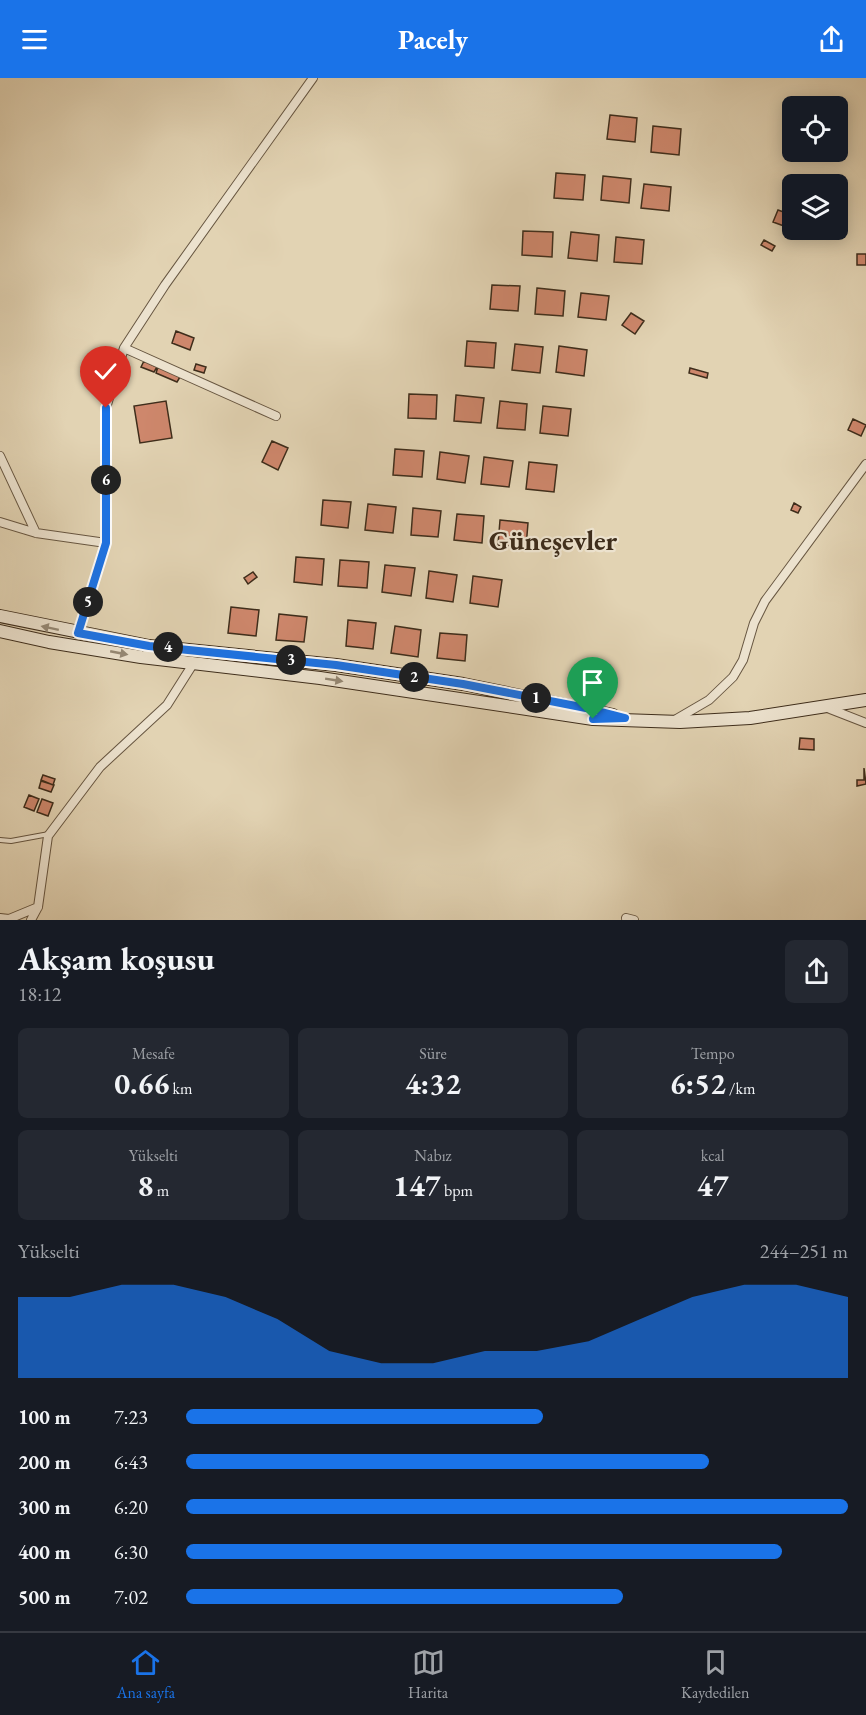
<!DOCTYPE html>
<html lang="tr">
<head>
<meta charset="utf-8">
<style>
	body { margin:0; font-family:"EB Garamond",serif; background:#242831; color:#f1f3f6; height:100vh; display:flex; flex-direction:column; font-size:22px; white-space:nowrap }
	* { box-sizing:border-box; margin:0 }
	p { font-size:20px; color:#9ea1a6 }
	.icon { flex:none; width:33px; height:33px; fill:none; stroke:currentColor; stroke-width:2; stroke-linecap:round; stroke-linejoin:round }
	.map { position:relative; height:842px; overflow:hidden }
	.side { display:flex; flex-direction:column; background:#171b24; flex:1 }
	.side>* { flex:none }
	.controls { position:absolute; left:782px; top:18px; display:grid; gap:12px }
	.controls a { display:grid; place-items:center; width:66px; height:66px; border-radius:9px; background:#171b24; box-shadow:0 3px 15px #0003; font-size:30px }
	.pin { position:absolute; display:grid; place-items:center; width:51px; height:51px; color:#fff; margin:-62px -26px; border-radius:50% 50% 50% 0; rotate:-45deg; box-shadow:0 0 6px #0007 }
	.pin .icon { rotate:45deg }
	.km { position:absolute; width:30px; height:30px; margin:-15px; border-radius:50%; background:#222; color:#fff; font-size:16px; line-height:30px; text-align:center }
	.round { display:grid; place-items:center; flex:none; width:63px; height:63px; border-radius:9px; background:#242831 }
	.summary { display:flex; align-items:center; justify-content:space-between; height:102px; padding:0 18px }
	h1 { font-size:33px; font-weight:700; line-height:45px }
	.figures { display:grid; grid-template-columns:repeat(3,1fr); gap:9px; height:102px; padding:6px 18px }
	.figures div { display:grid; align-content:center; border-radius:9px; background:#242831; text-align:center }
	.figures b { font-size:30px; font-weight:700 }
	.figures small { font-size:16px; font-weight:400 }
	.figures p { font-size:16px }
	.chart { height:168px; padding:12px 18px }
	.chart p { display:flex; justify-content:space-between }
	.chart svg { width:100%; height:108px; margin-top:6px; fill:#1a73e8; opacity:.7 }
	ul { padding:0 18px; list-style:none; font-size:20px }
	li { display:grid; grid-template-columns:96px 72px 1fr; align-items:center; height:45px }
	li i { height:15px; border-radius:8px; background:#1a73e8 }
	header { display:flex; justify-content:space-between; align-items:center; height:78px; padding:0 18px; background:#1a73e8; color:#fff; font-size:27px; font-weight:700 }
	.dock { display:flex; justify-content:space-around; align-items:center; height:84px; border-top:2px solid #363941; background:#171b24; font-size:16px; color:#9ea1a6 }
	.dock a { display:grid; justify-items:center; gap:3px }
	.dock .selected { color:#1a73e8 }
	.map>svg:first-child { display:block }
	.building { fill:#ce876c; stroke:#3e2d1b; stroke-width:1.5 }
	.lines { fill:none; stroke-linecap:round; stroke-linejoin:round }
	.lane-casing { stroke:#675641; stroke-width:6 }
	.street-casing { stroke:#675641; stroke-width:10 }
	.secondary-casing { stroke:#3e2d1b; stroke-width:14 }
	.lane { stroke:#ece2ce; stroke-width:4 }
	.street { stroke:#ece2ce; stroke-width:8 }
	.secondary { stroke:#ece2ce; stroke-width:12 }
	.oneway { fill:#958874 }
	.route-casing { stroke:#fff; stroke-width:12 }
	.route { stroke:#1a73e8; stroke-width:8 }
	.labels { text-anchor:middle; stroke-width:4.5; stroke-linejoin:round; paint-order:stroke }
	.district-label { font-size:28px; font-weight:bold; fill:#3e2d1b; stroke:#ece2ce }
</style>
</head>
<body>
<header><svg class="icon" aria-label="menu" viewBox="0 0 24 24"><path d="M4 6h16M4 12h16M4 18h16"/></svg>Pacely<svg class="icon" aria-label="share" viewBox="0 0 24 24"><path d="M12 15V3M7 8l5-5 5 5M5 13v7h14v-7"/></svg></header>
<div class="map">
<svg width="866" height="842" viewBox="0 0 866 842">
	<rect width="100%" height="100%" fill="#e2d3b3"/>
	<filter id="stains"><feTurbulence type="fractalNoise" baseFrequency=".00333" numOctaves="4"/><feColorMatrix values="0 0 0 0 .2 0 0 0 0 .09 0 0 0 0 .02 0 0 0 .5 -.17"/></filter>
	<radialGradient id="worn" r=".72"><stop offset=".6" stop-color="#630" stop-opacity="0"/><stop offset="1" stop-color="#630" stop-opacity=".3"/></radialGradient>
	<path class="building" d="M610 37 637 40 635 64 607 61Z
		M653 48 681 51 679 77 651 74Z
		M556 95 585 97 583 122 554 120Z
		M603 98 631 101 629 125 601 122Z
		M644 106 671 109 669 133 641 130Z
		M778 132 789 136 784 148 773 144Z
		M523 153 553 154 552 179 522 177Z
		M571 154 599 157 597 183 568 180Z
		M616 159 644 162 642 186 614 184Z
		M764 162 775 168 772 173 761 167Z
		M857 176H866V187H857Z
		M492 207 520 208 518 233 490 231Z
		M537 210 565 213 563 238 535 236Z
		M581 215 609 218 606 242 578 239Z
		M631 235 644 243 635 256 622 247Z
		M176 253 194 260 190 272 172 265Z
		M467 263 496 265 494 290 465 288Z
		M515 266 543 269 540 295 512 292Z
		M559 268 587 272 584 298 556 294Z
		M144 283 157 289 154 294 141 289Z
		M196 286 206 289 204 295 194 292Z
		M158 289 180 299 177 304 156 295Z
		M690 290 708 295 707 300 689 295Z
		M409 316 437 317 436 341 408 340Z
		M456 317 484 320 481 345 454 343Z
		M166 323 172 360 140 365 134 328Z
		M500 323 527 326 525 352 497 350Z
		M543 328 571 331 568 358 540 355Z
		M853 341 866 347 861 358 848 352Z
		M272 363 288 370 278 392 262 384Z
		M395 371 424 373 422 399 393 397Z
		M440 374 469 378 465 405 437 401Z
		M484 379 513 383 509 409 481 406Z
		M529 384 557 387 554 414 526 411Z
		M323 422 351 424 348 450 321 447Z
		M794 425 801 429 798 435 791 432Z
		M368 426 396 429 393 455 365 452Z
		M413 430 441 433 438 459 411 457Z
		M457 436 484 438 482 465 454 462Z
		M500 442 528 445 526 469 498 467Z
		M296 479 324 481 322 507 294 504Z
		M340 482 369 484 367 510 338 508Z
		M385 487 415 490 411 518 382 514Z
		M429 493 457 497 453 524 426 520Z
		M253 494 257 499 248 506 244 500Z
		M473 498 502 502 498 529 470 525Z
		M231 529 259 532 256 558 228 555Z
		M279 536 307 539 304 564 276 562Z
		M348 542 376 545 373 571 346 568Z
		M395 548 421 552 418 579 391 575Z
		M440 555 467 557 465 583 437 580Z
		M573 592 598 596 596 607 571 603Z
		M800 660 814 661V672L799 671Z
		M864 690 866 706 857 708V702H864Z
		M43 697 55 701 53 707 41 702Z
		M41 703 54 707 51 714 39 710Z
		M29 717 39 721 34 733 24 729Z
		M42 721 53 725 48 738 37 734Z"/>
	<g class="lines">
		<defs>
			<path id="lane" d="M0 762 11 763 49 756"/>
			<path id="street" d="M124 270 276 338
				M0 378 36 455
				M0 444 36 455 106 465
				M78 555 106 465V330L124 270 165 207 313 0
				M825 629 866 645
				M673 643 709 622 733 599 743 582 754 545 765 523 866 386
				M0 840 9 841 38 829
				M626 840 634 842
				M31 842 38 829 48 758 100 689 167 627 193 586"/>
			<path id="secondary" d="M0 538 149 568 336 587 463 606 613 637
				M0 553 49 564 141 579 320 600 593 641 680 644 750 640 866 622"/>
		</defs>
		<use href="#lane" class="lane-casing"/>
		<use href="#street" class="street-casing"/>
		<use href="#secondary" class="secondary-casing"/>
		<use href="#lane" class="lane"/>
		<use href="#street" class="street"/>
		<use href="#secondary" class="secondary"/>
	</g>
	<defs><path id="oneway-solid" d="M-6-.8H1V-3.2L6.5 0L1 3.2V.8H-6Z" transform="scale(1.5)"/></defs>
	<g class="oneway">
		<use href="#oneway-solid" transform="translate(50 550) rotate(-168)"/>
		<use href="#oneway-solid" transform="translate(119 575) rotate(11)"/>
		<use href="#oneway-solid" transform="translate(334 602) rotate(9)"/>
	</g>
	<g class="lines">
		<defs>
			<path id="route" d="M106 330V465L78 555 149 568 336 587 463 606 586 630 625 640 593 641"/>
		</defs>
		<use href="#route" class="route-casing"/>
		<use href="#route" class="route"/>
	</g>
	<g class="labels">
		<g class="district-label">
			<text x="553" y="472">Güneşevler</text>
		</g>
	</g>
	<rect width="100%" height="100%" filter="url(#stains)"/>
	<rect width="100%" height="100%" fill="url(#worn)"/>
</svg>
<div class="controls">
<a><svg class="icon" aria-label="locate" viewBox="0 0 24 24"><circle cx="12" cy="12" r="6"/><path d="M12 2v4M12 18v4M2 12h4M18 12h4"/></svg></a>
<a><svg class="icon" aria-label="layers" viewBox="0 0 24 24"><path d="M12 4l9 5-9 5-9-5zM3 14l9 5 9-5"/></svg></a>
</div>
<div class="pin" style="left:593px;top:641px;background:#1e9e55"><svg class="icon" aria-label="arrive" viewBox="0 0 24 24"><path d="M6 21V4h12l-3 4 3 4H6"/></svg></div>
<div class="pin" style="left:106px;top:330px;background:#d93025"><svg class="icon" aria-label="check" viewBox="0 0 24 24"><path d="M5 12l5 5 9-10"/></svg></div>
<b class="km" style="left:536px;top:620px">1</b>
<b class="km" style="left:414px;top:599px">2</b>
<b class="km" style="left:291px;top:582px">3</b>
<b class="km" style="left:168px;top:569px">4</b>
<b class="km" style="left:88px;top:524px">5</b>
<b class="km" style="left:106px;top:402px">6</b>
</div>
<section class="side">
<div class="summary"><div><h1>Akşam koşusu</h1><p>18:12</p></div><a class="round"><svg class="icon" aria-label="share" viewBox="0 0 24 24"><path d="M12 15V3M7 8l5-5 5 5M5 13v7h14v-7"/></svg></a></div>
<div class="figures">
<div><p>Mesafe</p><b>0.66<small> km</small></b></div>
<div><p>Süre</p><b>4:32</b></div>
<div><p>Tempo</p><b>6:52<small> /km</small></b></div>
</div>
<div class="figures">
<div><p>Yükselti</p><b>8<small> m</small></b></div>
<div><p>Nabız</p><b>147<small> bpm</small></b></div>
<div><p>kcal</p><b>47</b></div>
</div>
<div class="chart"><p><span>Yükselti</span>244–251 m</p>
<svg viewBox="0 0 160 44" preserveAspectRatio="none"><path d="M0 44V11L10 11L20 6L30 6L40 11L50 20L60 33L70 38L80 38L90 33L100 33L110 29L120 20L130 11L140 6L150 6L160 11V44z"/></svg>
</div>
<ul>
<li><b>100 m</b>7:23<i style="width:54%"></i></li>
<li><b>200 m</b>6:43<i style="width:79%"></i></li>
<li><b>300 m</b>6:20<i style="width:100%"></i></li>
<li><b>400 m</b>6:30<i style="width:90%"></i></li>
<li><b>500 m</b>7:02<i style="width:66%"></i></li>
</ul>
</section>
<nav class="dock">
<a class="selected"><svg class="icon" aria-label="home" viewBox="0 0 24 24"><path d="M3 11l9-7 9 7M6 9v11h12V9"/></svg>Ana sayfa</a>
<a><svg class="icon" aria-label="map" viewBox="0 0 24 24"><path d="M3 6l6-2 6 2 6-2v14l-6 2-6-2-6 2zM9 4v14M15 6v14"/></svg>Harita</a>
<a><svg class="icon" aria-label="saved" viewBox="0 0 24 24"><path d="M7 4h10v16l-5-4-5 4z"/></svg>Kaydedilen</a>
</nav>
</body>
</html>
